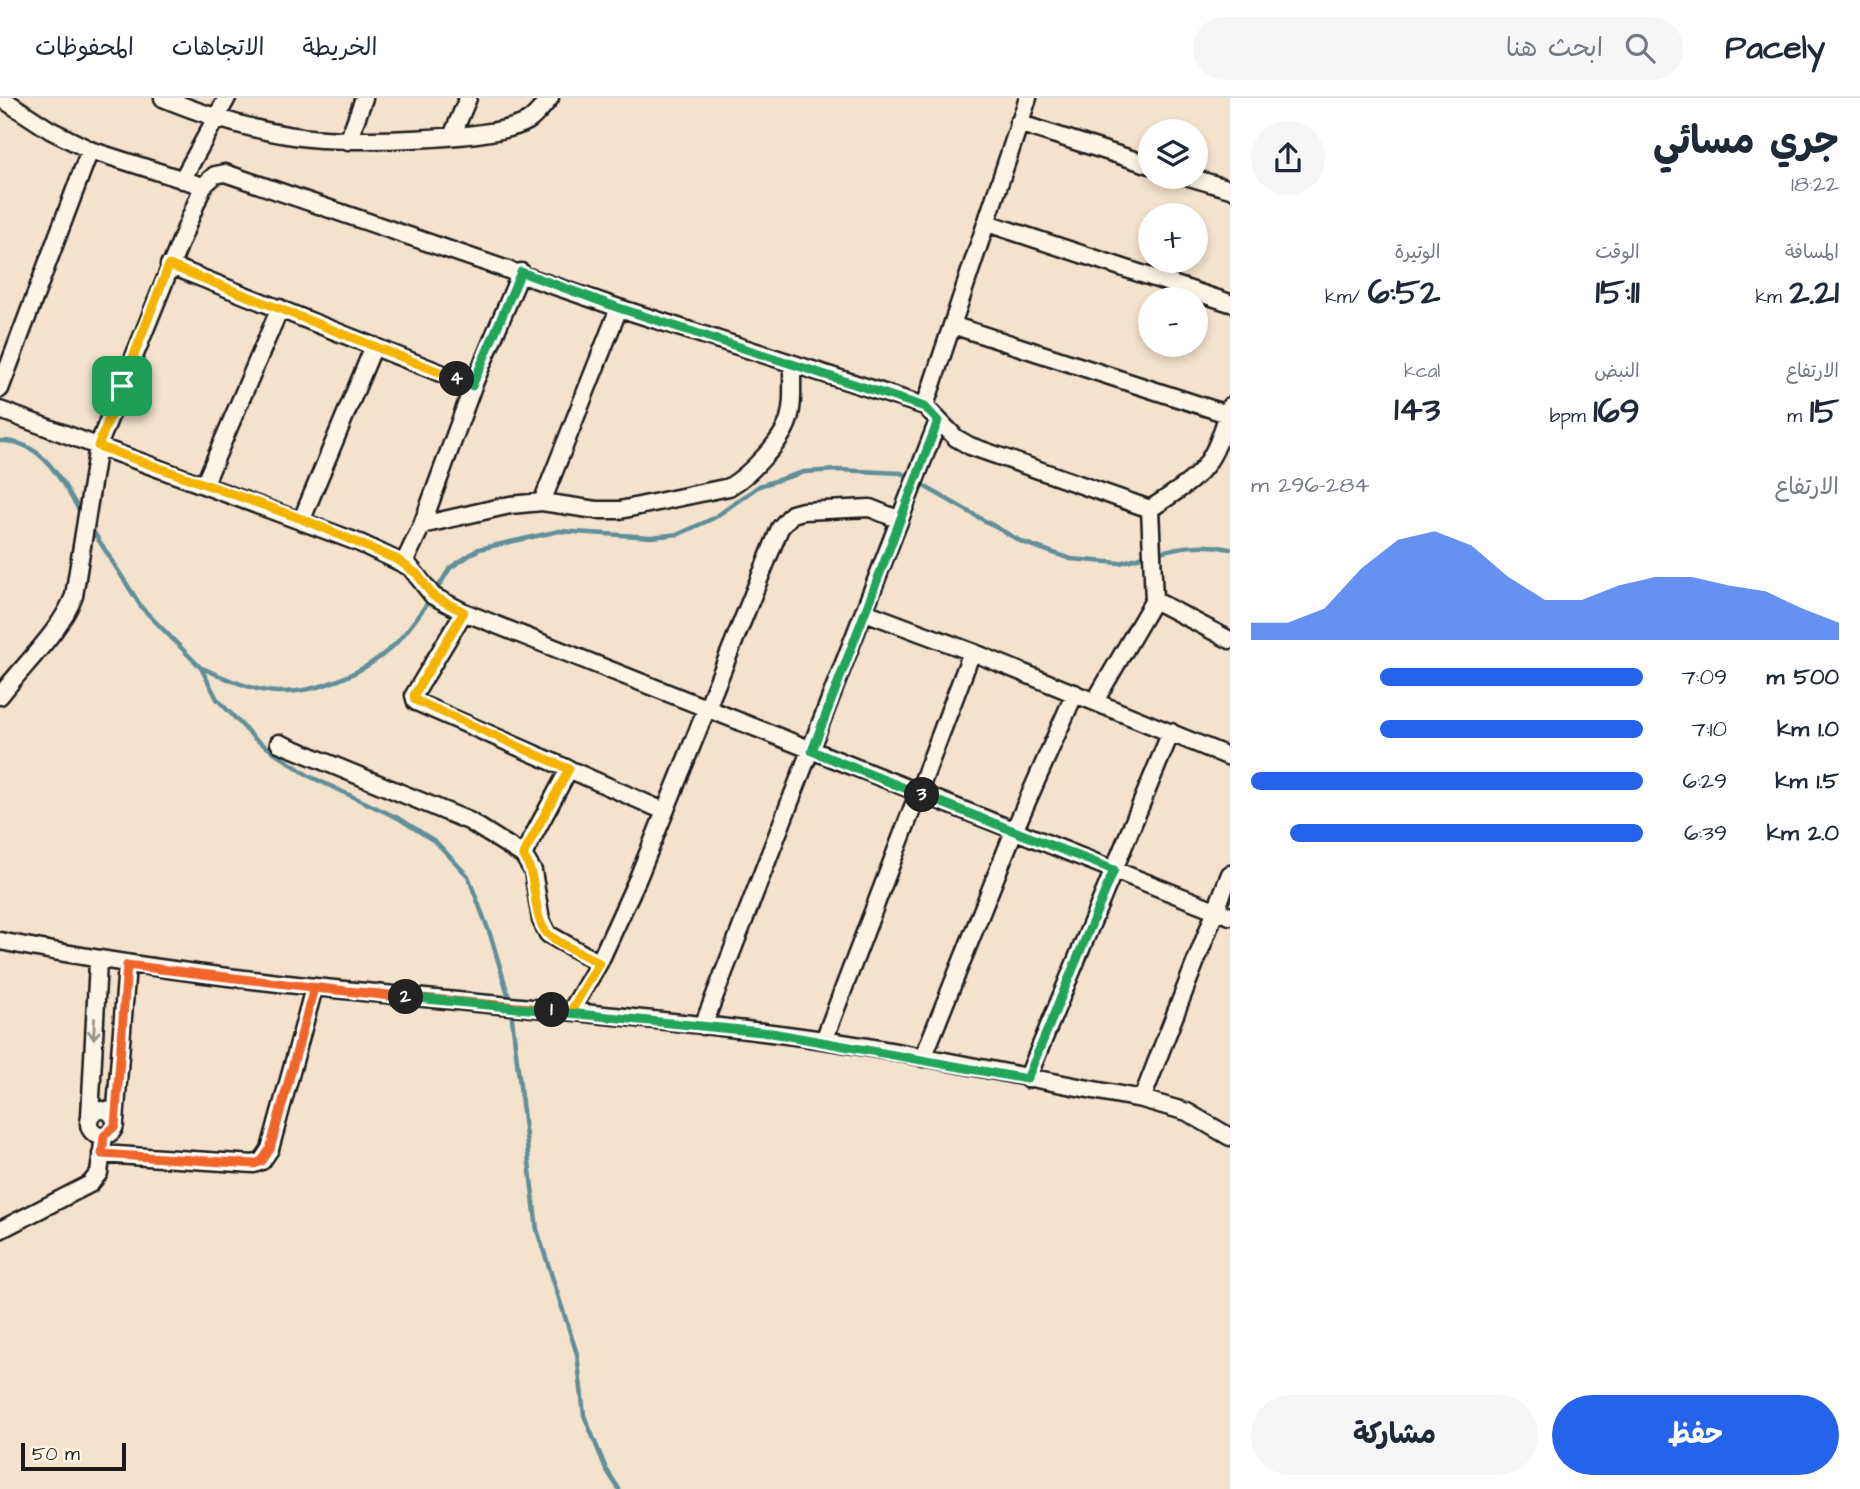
<!DOCTYPE html>
<html lang="ar">
<head>
<meta charset="utf-8">
<style>
	body { margin:0; font-family:"Architects Daughter","Playpen Sans Arabic",sans-serif; background:#f6f6f7; color:#1f2937; direction:rtl; height:100vh; display:flex; flex-direction:column; font-size:26px; white-space:nowrap }
	* { box-sizing:border-box; margin:0 }
	p { font-size:23px; color:#747a83 }
	.icon { flex:none; width:38px; height:38px; fill:none; stroke:currentColor; stroke-width:2; stroke-linecap:round; stroke-linejoin:round }
	.map { position:relative; flex:1; overflow:hidden; direction:ltr }
	.side { display:flex; flex-direction:column; background:#fff; width:630px }
	.side>* { flex:none }
	.buttons { position:absolute; left:1138px; top:21px; display:grid; gap:14px }
	.buttons a { display:grid; place-items:center; width:70px; height:70px; border-radius:50%; background:#fff; box-shadow:0 4px 10px #0003; font-size:35px }
	.scale { position:absolute; left:21px; bottom:18px; width:105px; box-sizing:border-box; padding-left:7px; border:4px solid #1c1c1c; border-top:0; font-size:19px; line-height:24px; white-space:nowrap; color:#1c1c1c; -webkit-text-stroke:5px #fcf5e5; paint-order:stroke }
	.pin { position:absolute; display:grid; place-items:center; width:60px; height:60px; color:#fff; margin:-30px; border-radius:14px; box-shadow:0 4px 10px #0006 }
	.km { position:absolute; width:35px; height:35px; margin:-18px; border-radius:50%; background:#222; color:#fff; font-size:19px; line-height:35px; text-align:center }
	.round { display:grid; place-items:center; flex:none; width:74px; height:74px; border-radius:37px; background:#f6f6f7 }
	.headline { display:flex; align-items:center; justify-content:space-between; height:119px; padding:0 21px }
	h1 { font-size:38px; font-weight:700; line-height:52px }
	.stats { display:grid; grid-template-columns:repeat(3,1fr); gap:10px; height:119px; padding:7px 21px }
	.stats div { display:grid; align-content:center }
	.stats b { font-size:35px; font-weight:700 }
	.stats small { font-size:19px; font-weight:400 }
	.stats p { font-size:19px }
	.chart { height:196px; padding:14px 21px }
	.chart p { display:flex; justify-content:space-between }
	.chart svg { width:100%; height:126px; margin-top:7px; fill:#2563eb; opacity:.7 }
	.primary-button { display:flex; gap:14px; margin-top:auto; padding:14px 21px }
	.primary-button a { flex:1; height:80px; border-radius:42px; background:#2563eb; color:#fff; font-size:28px; font-weight:700; line-height:80px; text-align:center }
	.primary-button a+a { background:#f6f6f7; color:#1f2937 }
	ul { padding:0 21px; list-style:none; font-size:23px }
	li { display:grid; grid-template-columns:112px 84px 1fr; align-items:center; height:52px }
	li i { height:18px; border-radius:9px; background:#2563eb }
	header { display:flex; align-items:center; gap:42px; box-sizing:border-box; height:98px; padding:0 35px; background:#fff; border-bottom:2px solid #e0e1e3 }
	header strong { font-size:33px }
	nav { display:flex; gap:38px; margin-inline-start:auto; font-size:24px }
	.search { width:490px; height:63px; background:#f6f6f7; display:flex; align-items:center; gap:18px; box-sizing:border-box; padding:0 24px; border-radius:38px; color:#747a83; font-size:26px }
	main { display:flex; flex:1; min-height:0 }
	.map>svg:first-child { display:block }
	.lines { fill:none; stroke-linecap:round; stroke-linejoin:round }
	.stream { stroke:#618f9a; stroke-width:4.5 }
	.minor-casing { stroke:#1c1c1c; stroke-width:21 }
	.minor { stroke:#fcf5e5; stroke-width:16 }
	.oneway { stroke:#97938b }
	.split-1-casing { stroke:#fff; stroke-width:14 }
	.split-2-casing { stroke:#fff; stroke-width:14 }
	.split-3-casing { stroke:#fff; stroke-width:14 }
	.split-4-casing { stroke:#fff; stroke-width:14 }
	.split-5-casing { stroke:#fff; stroke-width:14 }
	.split-1 { stroke:#f5b400; stroke-width:9 }
	.split-2 { stroke:#f0652b; stroke-width:9 }
	.split-3 { stroke:#22a559; stroke-width:9 }
	.split-4 { stroke:#22a559; stroke-width:9 }
	.split-5 { stroke:#f5b400; stroke-width:9 }
</style>
</head>
<body>
<header>
<strong>Pacely</strong>
<div class="search"><svg class="icon" aria-label="search" viewBox="0 0 24 24"><circle cx="10" cy="10" r="6"/><path d="M15 15l6 6"/></svg>ابحث هنا</div>
<nav><a>الخريطة</a><a>الاتجاهات</a><a>المحفوظات</a></nav>
</header>
<main>
<section class="side">
<div class="headline"><div><h1>جري مسائي</h1><p>18:22</p></div><a class="round"><svg class="icon" aria-label="share" viewBox="0 0 24 24"><path d="M12 15V3M7 8l5-5 5 5M5 13v7h14v-7"/></svg></a></div>
<div class="stats">
<div><p>المسافة</p><b>2.21<small> km</small></b></div>
<div><p>الوقت</p><b>15:11</b></div>
<div><p>الوتيرة</p><b>6:52<small> /km</small></b></div>
</div>
<div class="stats">
<div><p>الارتفاع</p><b>15<small> m</small></b></div>
<div><p>النبض</p><b>169<small> bpm</small></b></div>
<div><p>kcal</p><b>143</b></div>
</div>
<div class="chart"><p><span>الارتفاع</span>284–296 m</p>
<svg viewBox="0 0 160 44" preserveAspectRatio="none"><path d="M0 44V38L10 38L20 33L30 19L40 9L50 6L60 11L70 22L80 30L90 30L100 25L110 22L120 22L130 25L140 27L150 33L160 38V44z"/></svg>
</div>
<ul>
<li><b>500 m</b>7:09<i style="width:67%"></i></li>
<li><b>1.0 km</b>7:10<i style="width:67%"></i></li>
<li><b>1.5 km</b>6:29<i style="width:100%"></i></li>
<li><b>2.0 km</b>6:39<i style="width:90%"></i></li>
</ul>
<div class="primary-button"><a>حفظ</a><a>مشاركة</a></div>
</section>
<div class="map">
<svg width="1230" height="1391" viewBox="0 0 1230 1391">
	<rect width="100%" height="100%" fill="#f4e2cc"/>
	<filter id="ink" filterUnits="userSpaceOnUse"><feTurbulence type="fractalNoise" baseFrequency=".0143" numOctaves="2"/><feDisplacementMap in="SourceGraphic" scale="14" xChannelSelector="R" yChannelSelector="G"/><feConvolveMatrix kernelMatrix="1 2 1 2 8 2 1 2 1" color-interpolation-filters="sRGB"/></filter>
	<g filter="url(#ink)">
		<g class="lines">
			<path class="stream" d="M0 343C44 342 62 384 82 417
				M91 430 142 510 201 570 217 601 255 641 309 678 400 721 436 744 468 778 491 839 510 903
				M1156 455C1182 448 1204 445 1230 451
				M436 493 450 470 479 451 559 433 651 439 679 436 714 420 759 388 804 374 838 372 901 375 1022 444 1071 461 1120 465 1148 457
				M202 570C225 580 252 593 278 594 317 595 362 576 391 550 406 537 418 517 431 501
				M511 912 537 1132 577 1256 584 1317 606 1371 619 1391"/>
			<defs>
				<path id="minor" d="M1 0 50 32 90 52 203 88
					M163 0C207 18 253 33 301 39 342 45 495 43 528 23 537 17 543 8 550 0
					M1028 0 925 308 956 340 970 348 1150 411
					M1018 25 1150 67
					M452 38 468 0
					M348 43 364 0
					M1189 79 1230 91
					M182 82 227 0
					M987 125 1230 205
					M169 167 473 288
					M952 227 1230 317
					M0 291 90 52
					M0 312 360 445 410 469 433 498 464 514 1230 818
					M205 385 280 210
					M542 404 596 412H620L729 389C743 381 752 372 763 360 796 326 792 312 792 266
					M1150 411 1154 502 1230 542
					M1150 411C1203 376 1212 372 1230 308
					M302 421 374 248
					M422 427 510 407 542 404 619 210
					M404 465 422 427 473 288 521 174
					M464 514 414 597 416 604 664 713
					M865 514 972 554 1230 659
					M0 598C24 566 60 534 74 498L98 348 203 88 215 77 225 75 619 210 925 308
					M1095 603 1154 502
					M279 645 469 723 523 757 533 773 541 822 548 836 599 865
					M523 757 569 671
					M0 843C255 894 514 903 771 935 896 950 1019 979 1142 1001L1187 1014 1230 1039
					M571 913 599 865 638 780 780 430 792 416 803 413 870 410 900 422
					M703 928 938 323
					M824 942 972 554
					M923 960 1014 733 1075 595
					M1027 981 1171 634
					M1142 1001 1230 776
					M89 1025a13 13 0 1 1 26 0a13 13 0 1 1-26 0Z
					M90 1019 98 863
					M115 1023 127 867
					M101 1056 254 1066 262 1063 270 1051 314 890
					M0 1132 90 1086 99 1075 104 1038"/>
			</defs>
			<use href="#minor" class="minor-casing"/>
			<use href="#minor" class="minor"/>
		</g>
		<defs><path id="oneway-shaft" d="M-6 0H5M1.5-3L5.5 0L1.5 3" fill="none" stroke-width="1.6" stroke-linecap="round" stroke-linejoin="round" transform="scale(1.75)"/></defs>
		<use class="oneway" href="#oneway-shaft" transform="translate(94 931) rotate(93)"/>
	</g>
	<g class="lines" filter="url(#ink)">
		<defs>
			<path id="split-1" d="M122 288 98 348 302 421 398 462 417 476 433 498 464 514 414 597 415 602 569 671 523 757C539 780 531 817 547 835 559 847 584 856 599 865L571 913 552 912"/>
			<path id="split-2" d="M406 899H399C308 889 218 878 127 867L115 1028 104 1038 102 1056 254 1066 262 1063 270 1051 314 890 552 912"/>
			<path id="split-3" d="M406 899 772 935 1027 981 1114 772 922 697"/>
			<path id="split-4" d="M457 281 472 288 521 174 619 210 925 309 938 323 812 653 922 697"/>
			<path id="split-5" d="M122 288 169 167 457 281"/>
		</defs>
		<use href="#split-1" class="split-1-casing"/>
		<use href="#split-2" class="split-2-casing"/>
		<use href="#split-3" class="split-3-casing"/>
		<use href="#split-4" class="split-4-casing"/>
		<use href="#split-5" class="split-5-casing"/>
		<use href="#split-1" class="split-1"/>
		<use href="#split-2" class="split-2"/>
		<use href="#split-3" class="split-3"/>
		<use href="#split-4" class="split-4"/>
		<use href="#split-5" class="split-5"/>
	</g>
</svg>
<div class="buttons">
<a><svg class="icon" aria-label="layers" viewBox="0 0 24 24"><path d="M12 4l9 5-9 5-9-5zM3 14l9 5 9-5"/></svg></a>
<a>+</a>
<a>−</a>
</div>
<div class="scale">50 m</div>
<div class="pin" style="left:122px;top:288px;background:#1e9e55"><svg class="icon" aria-label="arrive" viewBox="0 0 24 24"><path d="M6 21V4h12l-3 4 3 4H6"/></svg></div>
<b class="km" style="left:552px;top:912px">1</b>
<b class="km" style="left:406px;top:899px">2</b>
<b class="km" style="left:922px;top:697px">3</b>
<b class="km" style="left:457px;top:281px">4</b>
</div>
</main>
</body>
</html>
